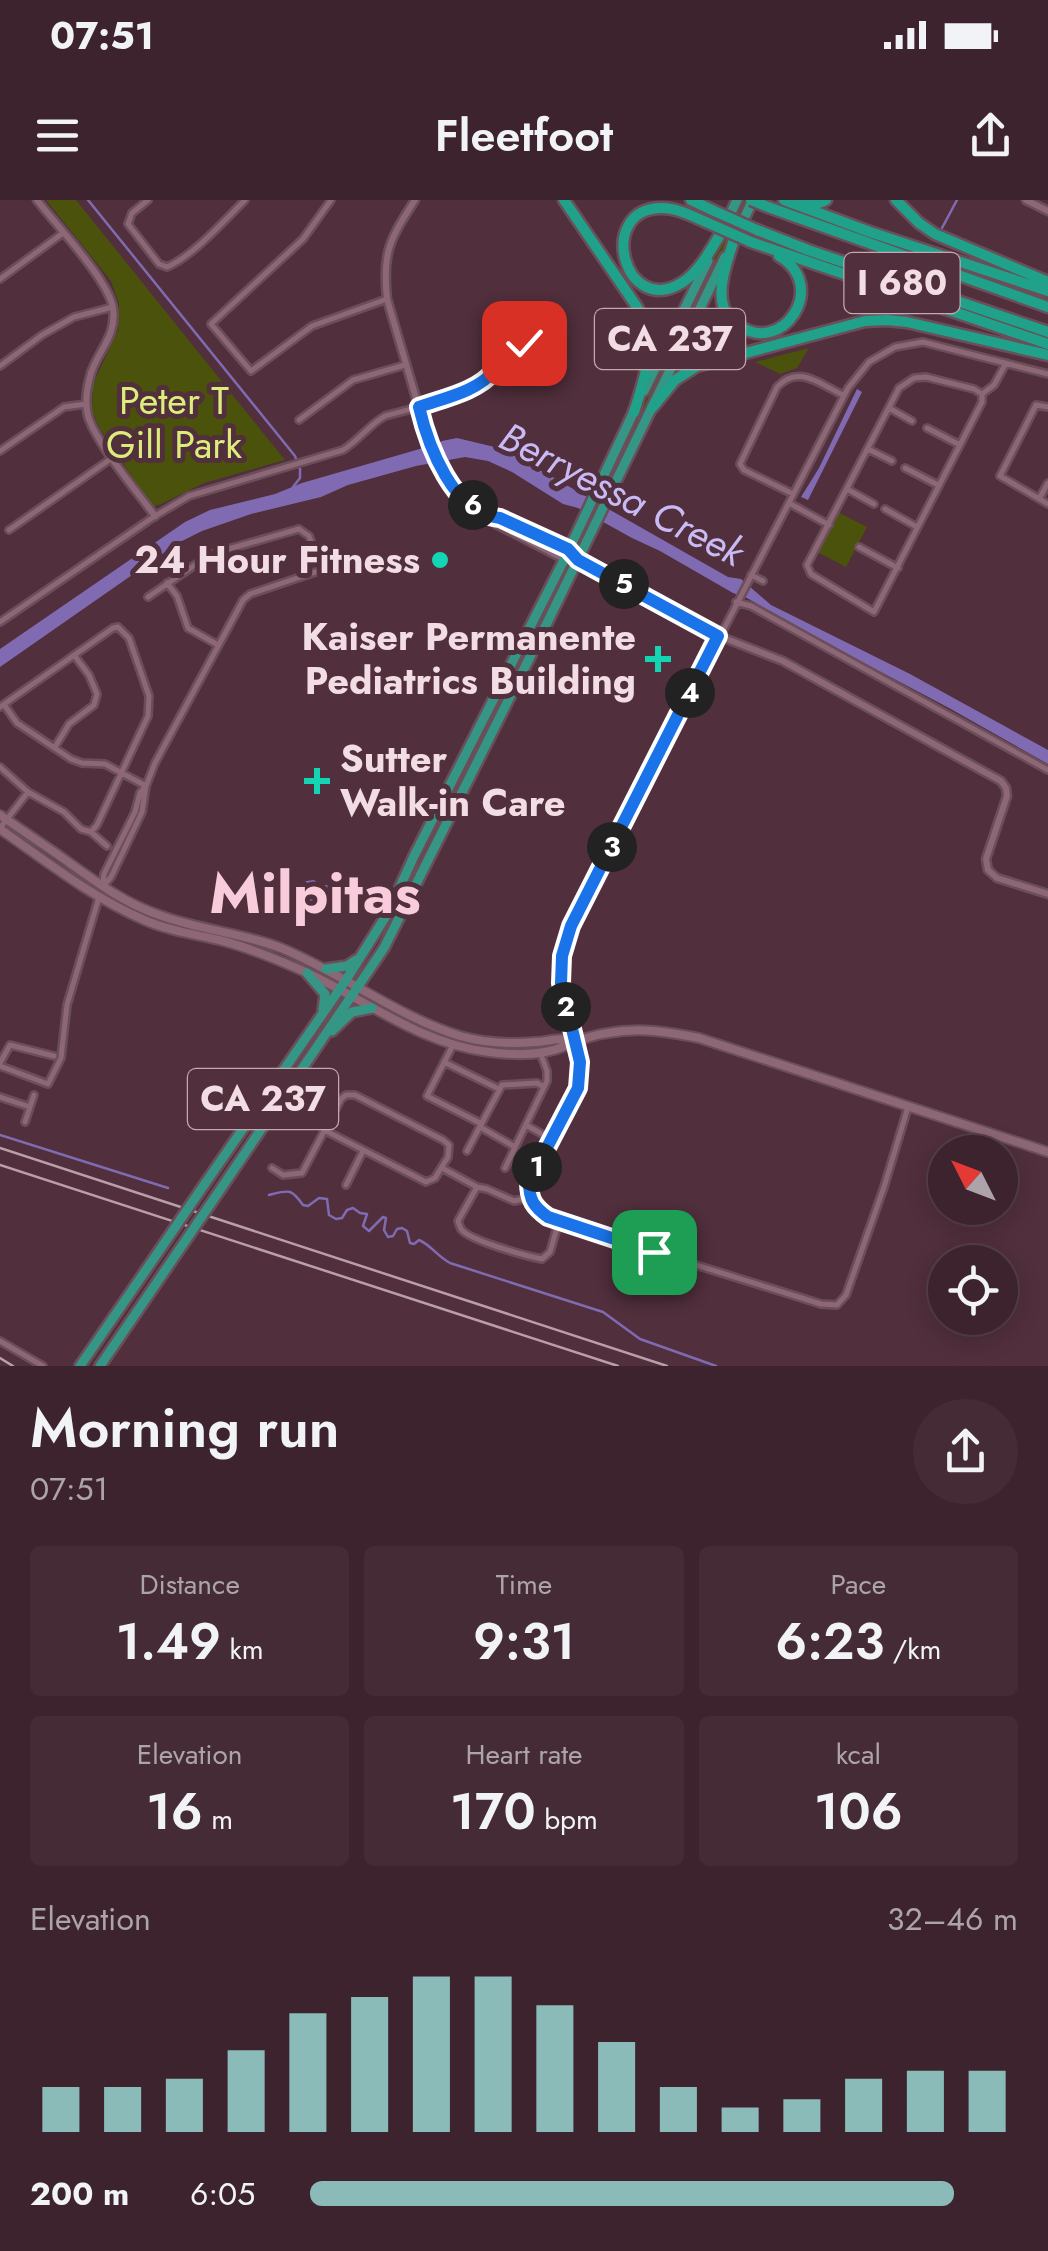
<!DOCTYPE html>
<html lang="en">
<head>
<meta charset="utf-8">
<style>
	body { margin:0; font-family:Jost,sans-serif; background:#442b35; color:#f1f3f6; height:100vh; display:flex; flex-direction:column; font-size:38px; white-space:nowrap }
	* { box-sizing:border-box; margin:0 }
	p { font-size:32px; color:#ada4aa }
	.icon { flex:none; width:55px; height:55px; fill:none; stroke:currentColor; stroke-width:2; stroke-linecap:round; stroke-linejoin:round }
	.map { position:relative; height:1166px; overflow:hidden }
	.drawer { display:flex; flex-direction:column; background:#3d232d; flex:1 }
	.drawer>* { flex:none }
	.needle { width:65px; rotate:312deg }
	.controls { position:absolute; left:928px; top:935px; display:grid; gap:20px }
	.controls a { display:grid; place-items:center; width:90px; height:90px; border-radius:50%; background:#3d232d; box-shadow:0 5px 25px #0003,0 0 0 2px #564049; font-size:50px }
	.pin { position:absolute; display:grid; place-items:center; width:85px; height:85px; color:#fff; margin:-42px; border-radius:20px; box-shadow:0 5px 15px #0006 }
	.km { position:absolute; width:50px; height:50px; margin:-25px; border-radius:50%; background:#222; color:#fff; font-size:28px; line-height:50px; text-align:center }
	.round { display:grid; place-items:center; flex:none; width:105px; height:105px; border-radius:52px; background:#442b35 }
	.summary { display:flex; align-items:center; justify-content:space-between; height:170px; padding:0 30px }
	h1 { font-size:55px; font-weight:600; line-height:75px }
	.figures { display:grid; grid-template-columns:repeat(3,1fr); gap:15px; height:170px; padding:10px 30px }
	.figures div { display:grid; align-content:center; border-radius:10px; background:#442b35; text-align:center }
	.figures b { font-size:50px; font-weight:600 }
	.figures small { font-size:28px; font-weight:400 }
	.figures p { font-size:28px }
	.chart { height:280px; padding:20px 30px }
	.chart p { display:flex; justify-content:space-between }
	.chart svg { width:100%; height:180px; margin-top:10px; stroke:#8bbbb9; stroke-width:6 }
	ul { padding:0 30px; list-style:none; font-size:32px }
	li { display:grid; grid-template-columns:160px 120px 1fr; align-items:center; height:75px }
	li i { height:25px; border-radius:12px; background:#8bbbb9 }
	.status { display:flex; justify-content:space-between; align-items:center; height:70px; padding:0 50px; background:#3d232d; direction:ltr }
	.status svg { height:28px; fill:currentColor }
	header { display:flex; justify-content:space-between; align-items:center; height:130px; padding:0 30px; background:#3d232d; font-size:45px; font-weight:600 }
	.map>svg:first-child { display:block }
	.green { fill:#4b520b }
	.water { fill:#806bb3 }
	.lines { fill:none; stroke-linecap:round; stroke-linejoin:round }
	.stream { stroke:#806bb3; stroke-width:2.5 }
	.minor-casing { stroke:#6a4e59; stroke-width:10 }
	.tertiary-casing { stroke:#6a4e59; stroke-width:11 }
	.secondary-casing { stroke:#6a4e59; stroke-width:12 }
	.trunk-casing { stroke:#6a4e59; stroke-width:14 }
	.motorway-casing { stroke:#6a4e59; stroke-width:15 }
	.minor { stroke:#8d6775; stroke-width:5 }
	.tertiary { stroke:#8d6775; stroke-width:6 }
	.secondary { stroke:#8d6775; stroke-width:8 }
	.trunk { stroke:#359685; stroke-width:9 }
	.motorway { stroke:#1fa289; stroke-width:10 }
	.rail { stroke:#ba9fa8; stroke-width:2.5 }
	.trunk-bridge-casing { stroke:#6a4e59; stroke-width:14; stroke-linecap:butt }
	.motorway-bridge-casing { stroke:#6a4e59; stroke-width:15; stroke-linecap:butt }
	.trunk-bridge { stroke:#359685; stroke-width:9 }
	.motorway-bridge { stroke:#1fa289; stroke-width:10 }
	.route-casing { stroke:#fff; stroke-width:20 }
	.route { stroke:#1a73e8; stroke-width:12 }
	.poi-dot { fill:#13d5b3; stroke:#512f3c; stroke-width:4 }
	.labels { text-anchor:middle; stroke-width:10; stroke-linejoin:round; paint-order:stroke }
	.shield { fill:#512f3c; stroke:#c2a9b2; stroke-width:2.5 }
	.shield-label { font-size:35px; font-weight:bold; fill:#f3dde4 }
	.park-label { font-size:38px; fill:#dded7c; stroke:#512f3c }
	.poi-label { font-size:38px; font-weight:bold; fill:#f3dde4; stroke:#512f3c; text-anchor:end }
	.water-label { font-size:40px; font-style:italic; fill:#c8baf5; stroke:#512f3c }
	.town-label { font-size:58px; font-weight:bold; fill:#f8ccdb; stroke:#512f3c }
</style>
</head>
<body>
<div class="status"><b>07:51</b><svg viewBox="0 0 49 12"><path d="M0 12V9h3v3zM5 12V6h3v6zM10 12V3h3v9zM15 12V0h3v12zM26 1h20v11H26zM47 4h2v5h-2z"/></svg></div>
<header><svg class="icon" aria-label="menu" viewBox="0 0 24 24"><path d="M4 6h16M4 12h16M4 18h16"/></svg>Fleetfoot<svg class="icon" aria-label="share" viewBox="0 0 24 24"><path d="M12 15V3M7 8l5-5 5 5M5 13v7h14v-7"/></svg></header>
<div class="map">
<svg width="1048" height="1166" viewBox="0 0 1048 1166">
	<rect width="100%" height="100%" fill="#512f3c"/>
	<path class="green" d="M46 0H76L285 260 204 283 161 304 155 306 149 302 100 229 92 211 93 184 118 130 119 104 111 81Z
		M743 0H747L616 272 612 271Z
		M809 148 797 168 780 174 755 162Z
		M836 311 867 327 846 367 815 351Z
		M526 444 530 446 473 560 469 558Z"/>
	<path class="water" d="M857 189 862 192 808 300 801 297 819 268Z
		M457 238 503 249 728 377 741 379 771 405 910 474 1048 550V564L949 508 811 435 747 398 733 393 660 351 632 338 578 308 563 304 512 272 488 261 465 257 416 266 348 285 321 297 251 314 202 331 178 343 0 467V449L185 322 210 310 275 294 302 283 437 244 442 241Z
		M314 680 321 685H335L331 692 336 698 323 699 309 706 308 700 305 705 300 706 295 700V694L301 690 306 681Z"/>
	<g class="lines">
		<path class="stream" d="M88 0 295 256 300 269V278L293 287
			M942 28 957 0
			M0 935 168 988
			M269 995C289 990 291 988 303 1005L308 1006 319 998 327 999 329 1015 336 1019 342 1018 347 1010 353 1008 360 1013 367 1014 363 1026 369 1031 383 1017 386 1018 384 1030 388 1037 393 1036 397 1029 402 1028 407 1031 410 1043 414 1044 419 1040C431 1045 437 1056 450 1063L603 1112 640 1139 716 1166"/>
		<defs>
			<path id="minor" d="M148 0 132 13 128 24 159 64 167 67C193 56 225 20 245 0
				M331 0 303 39 211 124 251 171 312 126 387 99
				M0 79 63 33
				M509 133a11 11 0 1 1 22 0a11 11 0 1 1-22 0Z
				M0 166 42 135 74 117 113 107
				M926 177 974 189 982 194V202L874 412 811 374 807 365 899 188 914 178Z
				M982 194 994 185 1006 163
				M1048 207 1036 205 1000 276 1048 304
				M889 208 912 221
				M299 220 353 180 405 165
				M927 228 960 245
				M868 249 892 261
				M0 251 64 207 86 204
				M905 268 938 285
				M847 289 874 304
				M793 294 744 270 740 264 777 187C798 164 820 184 843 195
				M1039 299 1048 283
				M789 303 829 325
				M885 309 917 327
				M9 330 112 258
				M859 347 898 368
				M751 375 763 381
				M167 383 177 396 188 428 218 445
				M148 397 211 354 299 329 309 336 321 370
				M736 402 751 406 1048 570
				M0 422 155 316 189 296 343 250C359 240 369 225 385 216 420 206 463 199 490 175 501 165 503 151 513 142
				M5 506 17 523 71 559 82 563 105 564 146 586
				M0 507 113 428 118 427 129 438 149 496 148 516 97 625 91 632
				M55 547 69 524 94 505 97 494 89 475 74 455
				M0 567 28 592 64 612 81 629 91 632 107 646
				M0 628 28 592
				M104 685 111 677 142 612 146 586
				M102 687 104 674 135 612 140 593 146 586 155 563 243 400 250 394 345 362
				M453 845 427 896 480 923
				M444 862 499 889
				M0 863 10 845 54 856
				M0 866 48 884 61 858 67 805 99 697
				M0 897 30 907
				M908 907 884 987 846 1095 837 1105 821 1104 574 1027C549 1017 529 1014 529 982L578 888 580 863 561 783 562 756 571 726 848 188 869 162 895 147 923 142 1048 174
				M25 922 34 895
				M526 925 551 939
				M480 927 515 947
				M467 951 502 885 537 883 544 887
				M272 968 283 975 302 973 341 899 346 895H355L443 940 449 945 448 957 435 978 426 982 326 931
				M442 968 477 987 487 989 514 1001 529 998
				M505 968 547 881V871L540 852
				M346 985 363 951
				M477 987 458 1021C459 1024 460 1027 461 1029 470 1041 527 1056 542 1059L550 1052 559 1021
				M0 1141 43 1166"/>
			<path id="tertiary" d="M37 0C56 25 108 79 113 108 117 136 99 149 91 173 87 187 84 205 89 219 100 248 136 290 155 316
				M415 0C390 39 382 52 387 99L431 249 457 293 490 317 496 324 566 360
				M1026 0 1048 11
				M490 317 499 318 568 349 578 360 719 436 783 461 1001 581 1006 588 1007 596 986 659 988 670 997 678 1048 694"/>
			<path id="secondary" d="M0 615C19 628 38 641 57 654 91 678 122 703 162 716 201 730 242 733 281 748 342 773 396 816 460 836 484 843 511 844 536 842 550 841 560 837 573 841
				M0 629C46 661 90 696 142 719 168 731 195 734 223 741 249 748 276 759 301 770 364 798 419 844 489 852 512 855 543 856 565 846 579 840 592 835 608 833 639 827 669 832 699 838L1048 952"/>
			<path id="trunk" d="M739 29 753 0
				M721 34 737 0
				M644 191 708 61
				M326 769 347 766 356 760
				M307 773 325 794 323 810
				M332 831 352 812 372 808
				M204 985 346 780 389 711 414 656 564 360 635 209
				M220 990 384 748 548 421 725 57
				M80 1166 146 1070
				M100 1166 162 1075"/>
			<path id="motorway" d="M564 0 637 107C658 142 646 175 634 212
				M691 0 712 10
				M784 0 870 32 1048 91
				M896 0 919 23 935 34 1048 82
				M803 3 816 4 826 0
				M768 7 1048 107
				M706 22C692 16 677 8 662 8 595 8 624 120 683 82 700 71 711 49 721 33
				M757 30 808 50 1048 132
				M734 39C729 57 719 80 722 100 723 110 729 119 738 125 782 157 830 86 779 56
				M751 42 1048 144
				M652 208 675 180 697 166 865 121 887 120 907 122 1048 155"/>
		</defs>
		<use href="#minor" class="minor-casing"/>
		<use href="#tertiary" class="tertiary-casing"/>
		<use href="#secondary" class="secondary-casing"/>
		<use href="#trunk" class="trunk-casing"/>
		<use href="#motorway" class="motorway-casing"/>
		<use href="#minor" class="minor"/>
		<use href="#tertiary" class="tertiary"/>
		<use href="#secondary" class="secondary"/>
		<use href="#trunk" class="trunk"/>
		<use href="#motorway" class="motorway"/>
		<path class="rail" d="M0 948 667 1166
			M0 965 618 1166
			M0 1158 13 1166"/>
		<defs>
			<path id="trunk-bridge" d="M146 1070 204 985
				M162 1075 220 990"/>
			<path id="motorway-bridge" d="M751 0 768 7
				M712 10 757 30
				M706 22 751 42"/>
		</defs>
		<use href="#trunk-bridge" class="trunk-bridge-casing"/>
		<use href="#motorway-bridge" class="motorway-bridge-casing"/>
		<use href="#trunk-bridge" class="trunk-bridge"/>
		<use href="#motorway-bridge" class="motorway-bridge"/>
	</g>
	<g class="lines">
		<defs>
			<path id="route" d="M524 143 514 142C504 150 503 161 495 170 477 192 444 198 419 207 428 245 453 314 500 318L568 349 578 360 718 436 571 726 562 756 561 783 580 862 578 888 529 982C529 1000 534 1007 548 1017L654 1052"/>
		</defs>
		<use href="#route" class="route-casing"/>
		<use href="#route" class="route"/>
	</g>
	<g class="poi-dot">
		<circle cx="440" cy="360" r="10"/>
		<path d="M653 444h10v10h10v10h-10v10h-10v-10h-10v-10h10z"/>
		<path d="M312 566h10v10h10v10h-10v10h-10v-10h-10v-10h10z"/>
	</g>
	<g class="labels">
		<g class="shield">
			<rect x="844.5" y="53" width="115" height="60" rx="8"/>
			<rect x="595" y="109" width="150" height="60" rx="8"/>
			<rect x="188" y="869" width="150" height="60" rx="8"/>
		</g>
		<g class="shield-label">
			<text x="902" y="95">I 680</text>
			<text x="670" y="151">CA 237</text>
			<text x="263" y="911">CA 237</text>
		</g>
		<g class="park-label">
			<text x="174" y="214">Peter T<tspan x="174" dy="44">Gill Park</tspan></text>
		</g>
		<g class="poi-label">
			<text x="420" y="373">24 Hour Fitness</text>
			<text x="636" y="450">Kaiser Permanente<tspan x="636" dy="44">Pediatrics Building</tspan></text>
			<text x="340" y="572" text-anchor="start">Sutter<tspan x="340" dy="44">Walk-in Care</tspan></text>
		</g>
		<g class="water-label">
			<text transform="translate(622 294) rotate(27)" y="14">Berryessa Creek</text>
		</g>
		<g class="town-label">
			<text x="315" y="713">Milpitas</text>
		</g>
	</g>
</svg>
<div class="controls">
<a><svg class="needle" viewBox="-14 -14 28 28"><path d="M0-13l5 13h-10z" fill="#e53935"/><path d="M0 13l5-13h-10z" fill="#ada4aa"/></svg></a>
<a><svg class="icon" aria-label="locate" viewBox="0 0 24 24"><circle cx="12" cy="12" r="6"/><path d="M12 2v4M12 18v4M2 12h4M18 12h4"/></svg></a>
</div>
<div class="pin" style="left:654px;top:1052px;background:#1e9e55"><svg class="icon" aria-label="arrive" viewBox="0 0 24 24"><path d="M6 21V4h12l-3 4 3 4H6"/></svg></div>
<div class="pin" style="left:524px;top:143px;background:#d93025"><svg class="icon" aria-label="check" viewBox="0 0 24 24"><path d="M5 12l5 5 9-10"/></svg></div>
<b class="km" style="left:537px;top:967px">1</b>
<b class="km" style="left:566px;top:807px">2</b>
<b class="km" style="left:612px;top:647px">3</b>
<b class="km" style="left:690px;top:493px">4</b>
<b class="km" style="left:624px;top:384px">5</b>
<b class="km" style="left:473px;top:305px">6</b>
</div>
<section class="drawer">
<div class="summary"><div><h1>Morning run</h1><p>07:51</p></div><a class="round"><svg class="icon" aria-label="share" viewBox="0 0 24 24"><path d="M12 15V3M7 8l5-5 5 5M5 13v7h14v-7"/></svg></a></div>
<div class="figures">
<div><p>Distance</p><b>1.49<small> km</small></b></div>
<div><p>Time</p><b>9:31</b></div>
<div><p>Pace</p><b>6:23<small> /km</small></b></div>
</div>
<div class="figures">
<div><p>Elevation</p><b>16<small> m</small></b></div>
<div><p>Heart rate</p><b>170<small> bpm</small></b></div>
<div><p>kcal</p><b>106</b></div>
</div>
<div class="chart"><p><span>Elevation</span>32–46 m</p>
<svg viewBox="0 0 160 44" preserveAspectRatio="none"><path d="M5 44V33M15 44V33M25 44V31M35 44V24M45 44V15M55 44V11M65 44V6M75 44V6M85 44V13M95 44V22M105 44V33M115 44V38M125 44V36M135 44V31M145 44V29M155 44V29"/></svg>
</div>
<ul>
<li><b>200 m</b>6:05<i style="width:91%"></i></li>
</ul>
</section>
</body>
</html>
